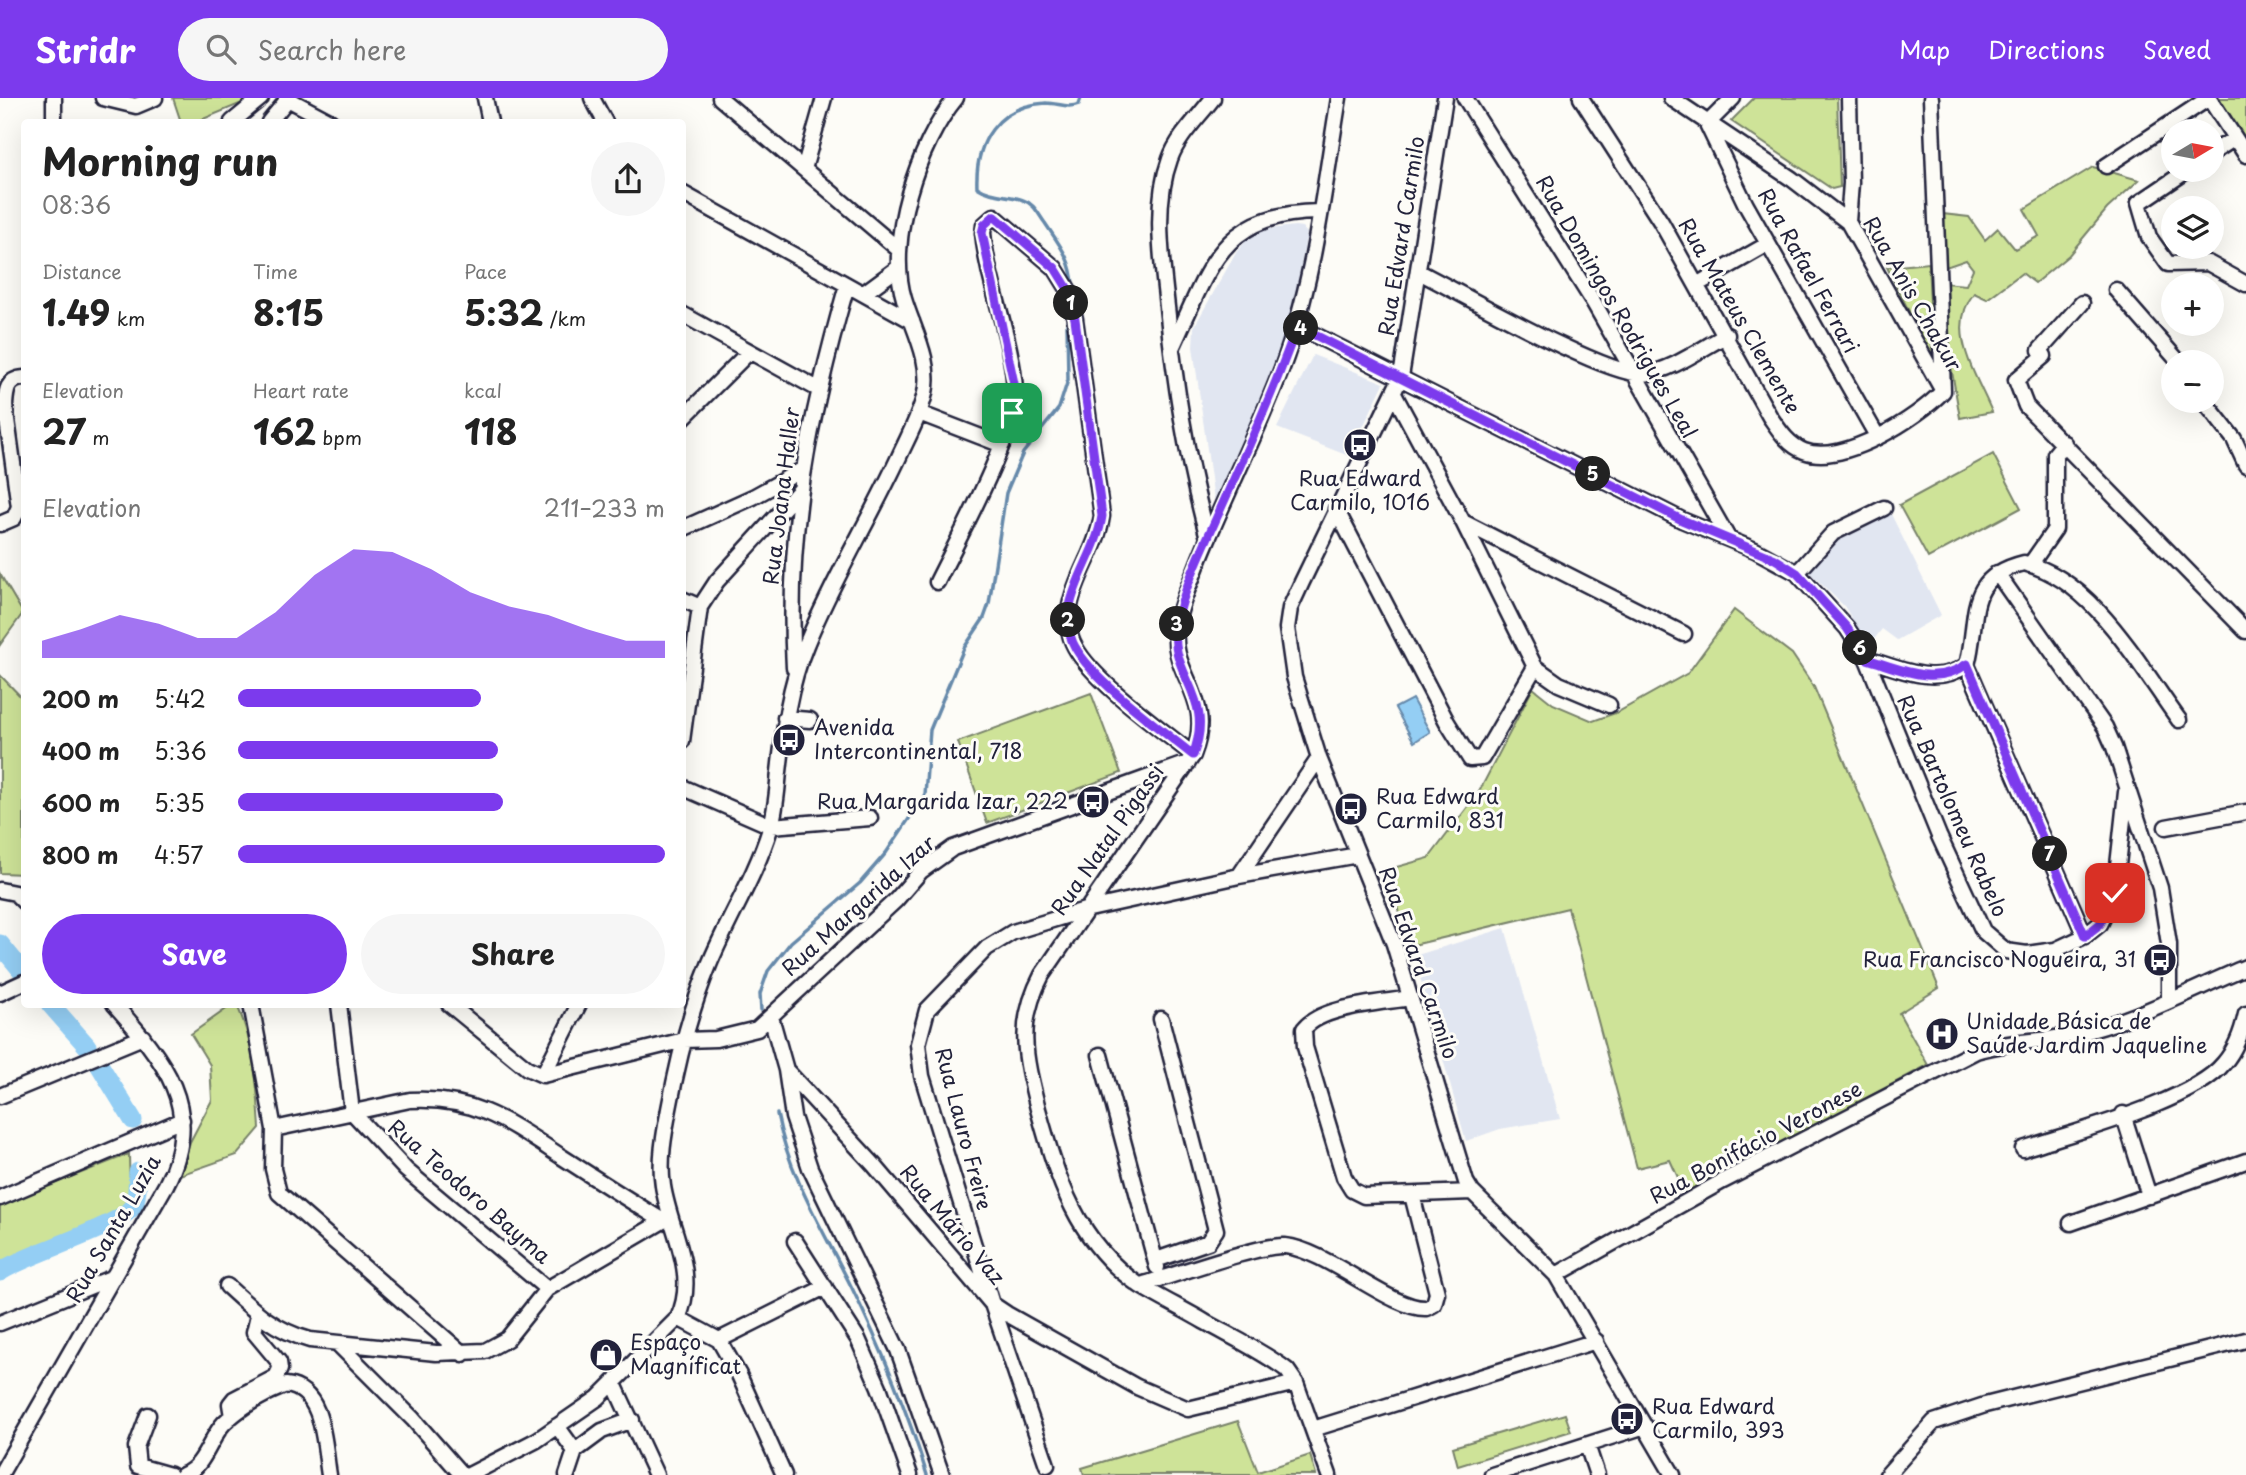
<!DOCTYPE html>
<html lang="en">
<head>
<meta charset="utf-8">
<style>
	body { margin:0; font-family:"Playpen Sans",sans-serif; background:#f6f6f6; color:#222; height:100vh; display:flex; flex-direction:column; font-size:26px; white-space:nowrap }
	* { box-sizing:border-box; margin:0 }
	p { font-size:23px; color:#767676 }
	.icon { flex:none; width:38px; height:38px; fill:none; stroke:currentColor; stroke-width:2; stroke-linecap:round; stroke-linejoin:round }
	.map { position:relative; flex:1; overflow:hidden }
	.side { position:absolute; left:21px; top:21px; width:665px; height:889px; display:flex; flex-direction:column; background:#fff; border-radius:7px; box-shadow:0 7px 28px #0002 }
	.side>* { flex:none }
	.needle { width:46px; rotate:80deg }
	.fabs { position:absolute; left:2161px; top:21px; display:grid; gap:14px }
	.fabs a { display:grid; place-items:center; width:63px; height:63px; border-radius:50%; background:#fff; box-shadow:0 7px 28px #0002; font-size:35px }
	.pin { position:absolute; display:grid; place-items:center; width:60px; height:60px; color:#fff; margin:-30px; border-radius:14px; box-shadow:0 4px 10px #0006 }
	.km { position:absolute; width:35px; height:35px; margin:-18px; border-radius:50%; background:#222; color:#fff; font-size:19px; line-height:35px; text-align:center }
	.round { display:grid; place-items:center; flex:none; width:74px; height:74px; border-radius:37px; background:#f6f6f6 }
	.overview { display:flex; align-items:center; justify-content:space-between; height:119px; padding:0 21px }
	h1 { font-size:38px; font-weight:700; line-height:52px }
	.metrics { display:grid; grid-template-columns:repeat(3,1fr); gap:10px; height:119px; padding:7px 21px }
	.metrics div { display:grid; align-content:center }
	.metrics b { font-size:35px; font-weight:700 }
	.metrics small { font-size:19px; font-weight:400 }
	.metrics p { font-size:19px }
	.chart { height:196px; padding:14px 21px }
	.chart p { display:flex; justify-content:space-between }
	.chart svg { width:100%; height:126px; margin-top:7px; fill:#7c3aed; opacity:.7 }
	.button { display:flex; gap:14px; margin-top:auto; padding:14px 21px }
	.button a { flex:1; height:80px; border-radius:42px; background:#7c3aed; color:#fff; font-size:28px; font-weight:700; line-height:80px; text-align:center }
	.button a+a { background:#f6f6f6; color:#222 }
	ul { padding:0 21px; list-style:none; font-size:23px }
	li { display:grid; grid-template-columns:112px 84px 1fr; align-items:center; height:52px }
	li i { height:18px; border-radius:9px; background:#7c3aed }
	header { display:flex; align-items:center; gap:42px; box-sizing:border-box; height:98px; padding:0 35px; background:#7c3aed; color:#fff }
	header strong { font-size:33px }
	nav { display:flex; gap:38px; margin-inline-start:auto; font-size:24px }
	.search { width:490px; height:63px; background:#f6f6f6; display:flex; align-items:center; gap:18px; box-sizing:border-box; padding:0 24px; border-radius:38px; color:#767676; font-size:26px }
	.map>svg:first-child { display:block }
	.built { fill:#e1e6f1 }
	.green { fill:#cee398; stroke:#78826a; stroke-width:2 }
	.water { fill:#94cef4; stroke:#6689aa; stroke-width:2 }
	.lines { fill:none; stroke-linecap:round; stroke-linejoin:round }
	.stream { stroke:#6689aa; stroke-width:3.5 }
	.river { stroke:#94cef4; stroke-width:19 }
	.minor-casing { stroke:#22223b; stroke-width:19 }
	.minor { stroke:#fdfcf7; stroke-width:14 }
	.route-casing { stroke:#fff; stroke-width:14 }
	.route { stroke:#7c3aed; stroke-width:9 }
	.labels { text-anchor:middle; stroke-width:6; stroke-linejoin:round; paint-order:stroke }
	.street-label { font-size:21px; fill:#22223b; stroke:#fdfcf7 }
	.poi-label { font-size:21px; fill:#22223b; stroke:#fdfcf7; text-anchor:start }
</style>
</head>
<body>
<header>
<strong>Stridr</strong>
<div class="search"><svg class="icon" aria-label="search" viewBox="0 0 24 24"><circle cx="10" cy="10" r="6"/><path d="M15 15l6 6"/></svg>Search here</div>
<nav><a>Map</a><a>Directions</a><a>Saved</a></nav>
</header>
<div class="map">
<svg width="2246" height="1377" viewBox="0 0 2246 1377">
	<rect width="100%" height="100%" fill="#fdfcf7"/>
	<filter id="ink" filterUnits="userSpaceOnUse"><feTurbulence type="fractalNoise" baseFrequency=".0143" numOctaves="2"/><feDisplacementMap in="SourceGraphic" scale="14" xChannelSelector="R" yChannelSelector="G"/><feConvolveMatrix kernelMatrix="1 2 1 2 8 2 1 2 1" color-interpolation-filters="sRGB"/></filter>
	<g filter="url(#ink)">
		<path class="built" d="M1295 128 1302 129 1307 135 1287 243 1214 402 1193 249 1194 229 1237 153 1250 138 1269 131Z
			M1313 257 1384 285 1349 358 1277 330Z
			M1885 404 1941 517 1897 542 1882 531 1869 548 1844 508 1803 468 1832 437Z
			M1505 830 1560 1021 1500 1031 1466 1043 1414 858Z"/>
		<path class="green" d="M173 0H246L247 3 196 24H181Z
			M1754 0H1837L1840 89 1832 91 1731 23Z
			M2219 0H2246V43Z
			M2093 69 2139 82 2107 111 2069 157 2035 185 2022 175 1987 201 1974 195C1945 232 1976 276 1992 314L1960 320 1950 262 1944 185 1966 187 1973 171 1966 162 1946 169 1942 116 1969 119 1985 142 1998 130 2015 151 2039 138 2024 111Z
			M1928 165 1933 262 1887 169Z
			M1993 356 2021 410 1928 460 1899 407Z
			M0 476 23 515 0 547Z
			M1734 512 1792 556 1814 589 1939 890 1899 915 1928 967 1686 1097 1670 1062 1637 1070 1568 810 1409 848 1386 772 1429 760 1479 694 1533 590 1553 606 1593 623 1618 614 1688 575Z
			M0 577 24 602V776L0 775Z
			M1091 595 1121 675 987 725 958 644Z
			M232 907H237C255 948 257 986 260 1030L237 1057 180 1077 190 1044 212 1002 210 967 191 936Z
			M129 1056 130 1102 114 1123 0 1165V1107Z
			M1565 1316 1571 1333 1458 1368 1453 1349Z
			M1238 1323 1258 1374 1310 1357 1316 1377H1084L1082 1370Z"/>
		<path class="water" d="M1412 601 1430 634 1414 644 1395 610Z"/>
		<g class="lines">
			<path class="stream" d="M1073 188C1072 161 1059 146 1045 125 1038 116 1035 106 1023 102 1007 96 992 99 977 89 975 44 997 8 1046 5 1058 5 1068 11 1079 6L1081 0
				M761 912 760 896 768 873 791 844 860 785 886 755 925 697 930 632 964 550 984 520 989 506 1006 395 1023 355 1059 310 1068 282 1067 223
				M777 1016C789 1078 823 1132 851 1188 881 1249 907 1312 927 1377"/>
			<path class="river" d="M0 846 23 874
				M50 906 87 948
				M100 968 133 1022
				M0 1174C27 1155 124 1129 134 1106 138 1098 137 1083 138 1074"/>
			<defs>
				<path id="minor" d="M54 0V24
					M103 0 136 8 155 0
					M286 0 331 24
					M485 0 490 24
					M592 0 605 24
					M720 0 898 151
					M1445 0 1401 279 1302 484 1290 510 1287 530 1294 579 1319 660 1394 846 1466 1084 1472 1094 1556 1177 1673 1377
					M1465 0 1594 205 1728 440
					M1581 0 1661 124 1770 319C1779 332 1788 347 1804 353 1842 368 1918 320 1943 293
					M1671 0 1792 81 1848 124 1943 293
					M1733 0 1707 26 1746 107 1877 338
					M1931 0 1943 292
					M2209 0 2246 57
					M232 24 261 0
					M269 24 288 1
					M2212 55 2235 40
					M2106 68 2209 0
					M804 71 824 0
					M2188 72 2139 105 2149 139 2168 166 2208 165 2246 186
					M682 95 912 223
					M1848 124 1851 85 1849 0
					M1419 174C1461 195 1607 279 1644 276 1672 273 1702 250 1727 237
					M1698 186 1768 146
					M2116 192 2179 264
					M864 195 898 170
					M2082 205 2040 252 2044 258 2016 282 2026 308 2246 533
					M682 216 818 291
					M1297 228 1682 422 1755 452 1797 475 1847 530 1867 561 1939 738 1983 833 2006 853 2027 856 2055 852 2085 838 2100 826 2115 795 2126 694
					M1172 250C1209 172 1219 115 1319 114
					M1394 296 1463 424 1535 569 1559 586 1609 607
					M2204 303 2234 341 2246 367
					M919 315 1002 347
					M682 321 749 254
					M1336 411 1447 624 1470 661 1482 660 1535 569
					M1463 424 1684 536
					M0 426 14 420 19 409 5 307C6 293 7 281 24 280
					M682 431 753 399 802 372
					M1208 440C1187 364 1175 288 1167 209 1162 161 1153 107 1170 61 1178 38 1199 19 1213 0
					M2030 467 2055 431V356L2064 345
					M1797 475 1833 435 1884 410
					M1997 475 2105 629 2114 649 2160 790 2169 846V902
					M937 484C956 445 1018 332 1015 292 1012 239 988 188 983 135L984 127 994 118 1055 170 1068 191 1075 221 1102 418C1097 451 1076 476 1070 508 1067 521 1068 537 1075 549 1094 584 1161 631 1193 657
					M682 501 700 509 717 483 801 391
					M1867 561C1901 571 1935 589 1967 567 1980 519 1963 480 2024 465 2093 481 2140 569 2179 622
					M1967 567 2085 838
					M794 570C786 431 809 320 847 187
					M785 620 810 622
					M682 643 700 509
					M682 689 771 728 870 720
					M2166 729 2246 714
					M1239 778 1319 660
					M0 792 15 795 24 804
					M0 895 24 884
					M1410 900C1382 905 1321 908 1304 931L1305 949 1344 1079 1352 1092 1364 1098 1472 1094
					M251 906 274 1031 273 1071 279 1095 463 1256
					M339 906 352 1014 406 1072 547 1191
					M449 906 527 970 543 977
					M771 919 786 972 793 1019 810 1070 898 1252 942 1377
					M1100 957 1157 1169
					M786 972 874 1067 992 1206 1007 1216 1137 1289 1188 1311 1296 1285
					M543 977 684 942 716 941 757 931 896 802 921 773 953 750 1188 665
					M543 977 579 906
					M0 998 143 939
					M2123 1016 2149 1098
					M274 1031 410 1002C475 998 510 1025 562 1059 596 1081 629 1102 663 1123L669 1122
					M2023 1051C2073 1034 2193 1004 2224 965 2236 951 2242 934 2246 916
					M0 1100 182 1022
					M2071 1125 2246 1063
					M795 1143 858 1241 879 1289 910 1377
					M1156 1162 1208 1144 1216 1132 1161 921
					M1556 1177 1723 1083 1976 953C2008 943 2040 944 2071 937 2132 924 2189 893 2246 869
					M1140 1187C1170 1179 1260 1146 1285 1148 1327 1152 1393 1213 1427 1210L1434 1206 1437 1195 1412 1097
					M227 1188C254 1213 274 1232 310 1242L436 1255 485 1253 507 1241 547 1191 663 1123
					M678 1220 719 1242 739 1277 784 1377
					M0 1225 111 1180
					M719 1242 825 1189
					M337 1245 413 1321 462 1377
					M614 1286 656 1377
					M148 1317 136 1349 138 1368 170 1377
					M232 1318 230 1306 234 1301 276 1279 280 1271 279 1264 254 1234 258 1217
					M557 1328 575 1353 567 1377
					M1313 1331 1596 1243
					M1587 1347 1597 1377
					M575 1353 602 1333 632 1322
					M1047 1367 992 1206 922 978 918 946 927 912 987 850 1013 834 1085 812 1239 778 1358 757
					M0 1377 166 1087C206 1011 163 961 114 906
					M183 1377C205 1369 209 1341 224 1325 240 1309 265 1295 286 1287 325 1291 324 1349 329 1377
					M469 1377 537 1342 598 1300 678 1220C699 1175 670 1133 663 1088 659 1063 664 1037 669 1011 678 962 690 913 709 867 728 821 755 779 770 731 776 713 777 693 779 674 784 630 789 588 806 547 832 483 869 423 898 361 908 339 920 318 925 295 932 263 913 231 904 201 886 142 918 46 956 0
					M1329 1377 1296 1285 1287 1272C1262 1253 1232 1239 1205 1224 1183 1211 1160 1200 1139 1187 1077 1145 1057 1080 1038 1011 1025 959 1016 926 1042 877L1193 657C1217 597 1167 577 1177 525 1181 504 1191 484 1198 465 1224 399 1257 336 1282 270 1314 185 1324 89 1339 0
					M1492 1377 1645 1328
					M1887 1377 1934 1324 1985 1307 2246 1242"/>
			</defs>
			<use href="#minor" class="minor-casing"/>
			<use href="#minor" class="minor"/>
		</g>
	</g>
	<g class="lines" filter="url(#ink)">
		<defs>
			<path id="route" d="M1012 315 1015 290 982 135 984 127 994 118 1055 170 1068 191 1075 221 1102 418C1097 451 1077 476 1070 508 1067 521 1068 537 1075 549 1094 584 1161 631 1193 657 1217 597 1166 577 1177 524 1185 486 1205 446 1221 410 1248 350 1275 290 1297 228L1682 422 1775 461 1797 475 1847 530 1867 561C1901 571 1935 589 1967 566L2085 838 2100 826 2115 795"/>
		</defs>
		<use href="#route" class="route-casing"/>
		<use href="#route" class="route"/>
	</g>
	<defs>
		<symbol id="bus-disc" viewBox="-11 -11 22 22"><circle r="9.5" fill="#22223b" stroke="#fdfcf7"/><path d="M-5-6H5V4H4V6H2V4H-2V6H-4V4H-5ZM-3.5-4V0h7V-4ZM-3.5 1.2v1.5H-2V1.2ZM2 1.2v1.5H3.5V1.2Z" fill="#fff"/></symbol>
		<symbol id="hospital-disc" viewBox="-11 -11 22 22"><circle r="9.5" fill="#22223b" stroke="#fdfcf7"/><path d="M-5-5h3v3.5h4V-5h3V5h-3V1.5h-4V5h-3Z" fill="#fff"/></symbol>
		<symbol id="shop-disc" viewBox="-11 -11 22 22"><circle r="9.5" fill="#22223b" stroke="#fdfcf7"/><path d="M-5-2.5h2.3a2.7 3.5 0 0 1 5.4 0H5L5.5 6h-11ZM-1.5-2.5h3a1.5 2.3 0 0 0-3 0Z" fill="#fff"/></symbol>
	</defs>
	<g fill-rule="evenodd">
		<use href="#bus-disc" x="1341" y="328" width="38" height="38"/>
		<use href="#bus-disc" x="770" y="623" width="38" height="38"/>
		<use href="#bus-disc" x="1074" y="685" width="38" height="38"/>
		<use href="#bus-disc" x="1332" y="692" width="38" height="38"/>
		<use href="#bus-disc" x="2141" y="843" width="38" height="38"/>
		<use href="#hospital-disc" x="1923" y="917" width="38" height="38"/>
		<use href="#shop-disc" x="587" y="1238" width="38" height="38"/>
		<use href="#bus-disc" x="1608" y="1302" width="38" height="38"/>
	</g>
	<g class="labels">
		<g class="street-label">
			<text transform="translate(1402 138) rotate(-81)" y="7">Rua Edvard Carmilo</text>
			<text transform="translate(1808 173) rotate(61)" y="7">Rua Rafael Ferrari</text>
			<text transform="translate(1912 196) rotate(60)" y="7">Rua Anis Chakur</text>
			<text transform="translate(1616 209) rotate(60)" y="7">Rua Domingos Rodrigues Leal</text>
			<text transform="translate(1739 218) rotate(60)" y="7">Rua Mateus Clemente</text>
			<text transform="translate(782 398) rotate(-83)" y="7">Rua Joana Haller</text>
			<text transform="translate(1952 708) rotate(66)" y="7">Rua Bartolomeu Rabelo</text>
			<text transform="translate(1108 742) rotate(-55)" y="7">Rua Natal Pigassi</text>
			<text transform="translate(859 808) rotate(-42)" y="7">Rua Margarida Izar</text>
			<text transform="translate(1418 865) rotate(71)" y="7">Rua Edvard Carmilo</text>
			<text transform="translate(963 1031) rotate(75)" y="7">Rua Lauro Freire</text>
			<text transform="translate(1756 1045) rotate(-28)" y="7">Rua Bonifácio Veronese</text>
			<text transform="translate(469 1094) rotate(41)" y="7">Rua Teodoro Bayma</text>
			<text transform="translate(952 1127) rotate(50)" y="7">Rua Mário Vaz</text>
			<text transform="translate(114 1131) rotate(-60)" y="7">Rua Santa Luzia</text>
		</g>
		<g class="poi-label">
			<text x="1360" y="388" text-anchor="middle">Rua Edward<tspan x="1360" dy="24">Carmilo, 1016</tspan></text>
			<text x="814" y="637">Avenida<tspan x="814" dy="24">Intercontinental, 718</tspan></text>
			<text x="1376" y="706">Rua Edward<tspan x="1376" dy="24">Carmilo, 831</tspan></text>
			<text x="1068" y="711" text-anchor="end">Rua Margarida Izar, 222</text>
			<text x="2136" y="869" text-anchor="end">Rua Francisco Nogueira, 31</text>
			<text x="1966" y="931">Unidade Básica de<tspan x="1966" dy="24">Saúde Jardim Jaqueline</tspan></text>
			<text x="630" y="1252">Espaço<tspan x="630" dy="24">Magníficat</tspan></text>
			<text x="1652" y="1316">Rua Edward<tspan x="1652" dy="24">Carmilo, 393</tspan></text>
		</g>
	</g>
</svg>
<div class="fabs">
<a><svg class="needle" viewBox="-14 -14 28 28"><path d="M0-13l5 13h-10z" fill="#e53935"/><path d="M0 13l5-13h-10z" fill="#767676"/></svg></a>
<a><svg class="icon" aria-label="layers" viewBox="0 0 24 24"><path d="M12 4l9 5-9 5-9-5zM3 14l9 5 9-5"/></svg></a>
<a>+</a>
<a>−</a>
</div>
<div class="pin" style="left:1012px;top:315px;background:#1e9e55"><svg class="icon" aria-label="arrive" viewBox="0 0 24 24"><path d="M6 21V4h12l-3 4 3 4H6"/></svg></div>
<div class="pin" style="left:2115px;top:795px;background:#d93025"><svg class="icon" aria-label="check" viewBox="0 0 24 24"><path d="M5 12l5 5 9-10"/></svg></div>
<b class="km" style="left:1071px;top:205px">1</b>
<b class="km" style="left:1068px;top:522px">2</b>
<b class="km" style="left:1177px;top:526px">3</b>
<b class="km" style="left:1301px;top:230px">4</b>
<b class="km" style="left:1593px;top:376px">5</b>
<b class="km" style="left:1860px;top:550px">6</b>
<b class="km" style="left:2050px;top:756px">7</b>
<section class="side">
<div class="overview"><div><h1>Morning run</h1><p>08:36</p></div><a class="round"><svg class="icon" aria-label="share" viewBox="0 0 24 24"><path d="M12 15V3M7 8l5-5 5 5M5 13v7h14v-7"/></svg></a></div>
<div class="metrics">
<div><p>Distance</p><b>1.49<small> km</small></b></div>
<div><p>Time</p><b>8:15</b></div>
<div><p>Pace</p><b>5:32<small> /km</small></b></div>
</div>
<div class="metrics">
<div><p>Elevation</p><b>27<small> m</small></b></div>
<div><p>Heart rate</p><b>162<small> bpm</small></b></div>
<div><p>kcal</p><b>118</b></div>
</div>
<div class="chart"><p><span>Elevation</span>211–233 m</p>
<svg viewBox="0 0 160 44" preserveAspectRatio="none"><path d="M0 44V38L10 34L20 29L30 32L40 37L50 37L60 28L70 15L80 6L90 7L100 13L110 21L120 26L130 29L140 34L150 38L160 38V44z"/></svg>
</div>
<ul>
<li><b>200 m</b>5:42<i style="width:57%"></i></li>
<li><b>400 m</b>5:36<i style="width:61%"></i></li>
<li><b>600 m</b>5:35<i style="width:62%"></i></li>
<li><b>800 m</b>4:57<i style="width:100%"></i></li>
</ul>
<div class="button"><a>Save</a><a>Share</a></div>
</section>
</div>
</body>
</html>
